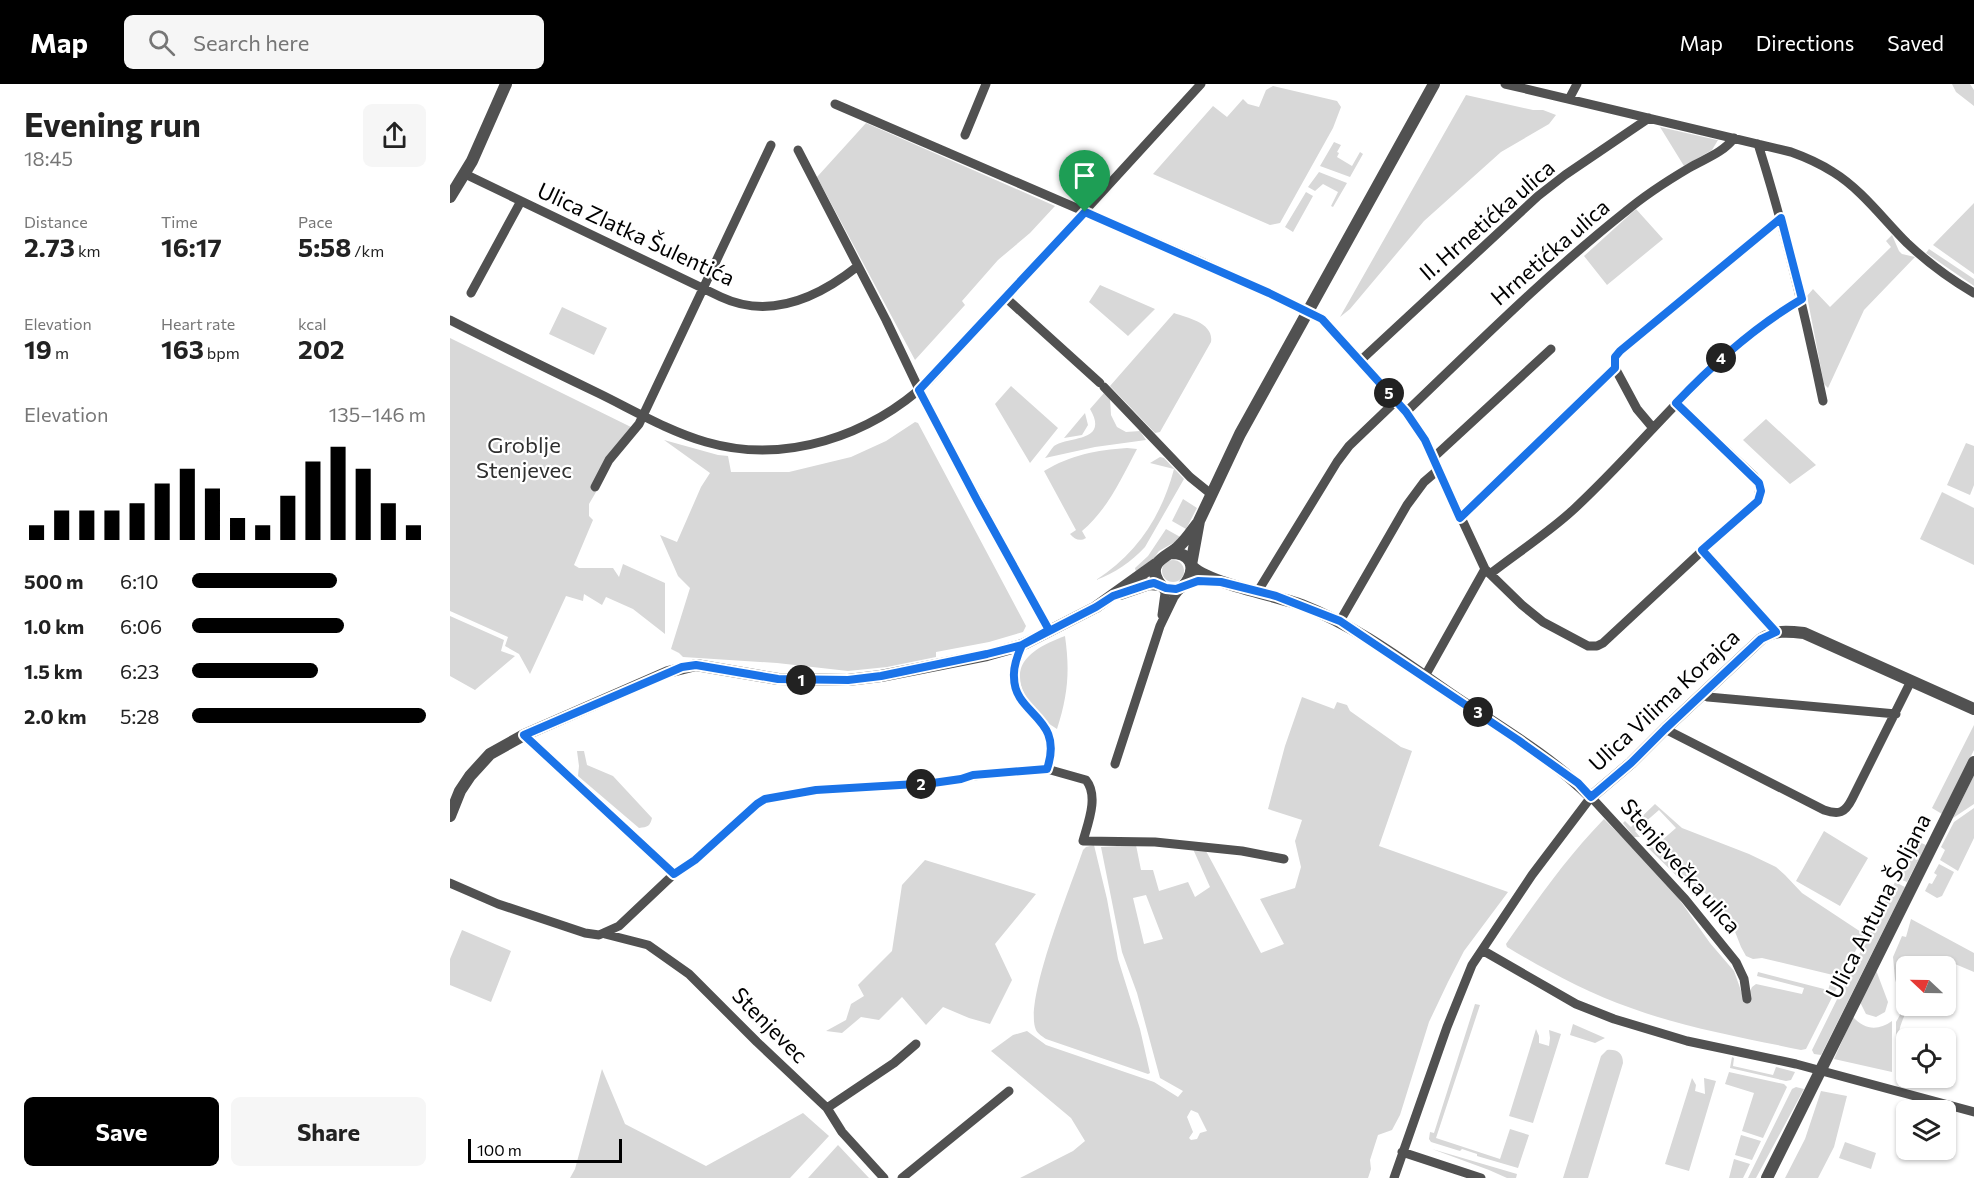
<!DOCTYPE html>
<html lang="en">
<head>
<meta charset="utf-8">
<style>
	body { margin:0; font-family:Commissioner,sans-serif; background:#f6f6f6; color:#222; height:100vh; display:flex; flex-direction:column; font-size:22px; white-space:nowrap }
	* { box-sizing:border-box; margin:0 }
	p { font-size:20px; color:#767676 }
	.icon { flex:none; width:33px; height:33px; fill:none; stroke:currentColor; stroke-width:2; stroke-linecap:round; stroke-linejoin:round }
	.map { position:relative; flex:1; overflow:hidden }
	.side { display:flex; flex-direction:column; background:#fff; width:450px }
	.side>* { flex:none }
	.needle { width:39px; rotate:292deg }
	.buttons { position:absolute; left:1446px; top:872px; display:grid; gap:12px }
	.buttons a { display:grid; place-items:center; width:60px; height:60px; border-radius:9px; background:#fff; box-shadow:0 2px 4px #0004; font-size:30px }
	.scale { position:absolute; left:18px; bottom:15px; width:154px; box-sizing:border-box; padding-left:6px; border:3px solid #000; border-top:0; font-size:16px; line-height:21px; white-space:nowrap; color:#000; -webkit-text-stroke:4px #fff; paint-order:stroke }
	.pin { position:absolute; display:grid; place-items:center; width:51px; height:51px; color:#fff; margin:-62px -26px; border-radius:50% 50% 50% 0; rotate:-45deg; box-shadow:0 0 6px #0007 }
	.pin .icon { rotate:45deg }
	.km { position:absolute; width:30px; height:30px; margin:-15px; border-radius:50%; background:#222; color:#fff; font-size:16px; line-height:30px; text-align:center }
	.round { display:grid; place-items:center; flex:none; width:63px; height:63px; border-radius:9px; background:#f6f6f6 }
	.summary { display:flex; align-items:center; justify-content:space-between; height:102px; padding:0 24px }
	h1 { font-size:33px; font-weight:700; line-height:45px }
	.figures { display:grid; grid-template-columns:repeat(3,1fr); gap:9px; height:102px; padding:6px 24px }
	.figures div { display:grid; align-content:center }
	.figures b { font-size:26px; font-weight:700 }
	.figures small { font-size:16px; font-weight:400 }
	.figures p { font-size:16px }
	.chart { height:168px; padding:12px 24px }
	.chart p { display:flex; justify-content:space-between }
	.chart svg { width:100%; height:108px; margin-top:6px; stroke:#000; stroke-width:6 }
	.button { display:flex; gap:12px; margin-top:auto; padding:12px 24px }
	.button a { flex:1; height:69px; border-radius:9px; background:#000; color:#fff; font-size:24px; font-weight:700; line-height:69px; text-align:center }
	.button a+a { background:#f6f6f6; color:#222 }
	ul { padding:0 24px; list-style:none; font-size:20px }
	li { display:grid; grid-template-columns:96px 72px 1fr; align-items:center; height:45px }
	li i { height:15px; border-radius:8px; background:#000 }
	header { display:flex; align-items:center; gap:36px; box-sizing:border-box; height:84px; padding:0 30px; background:#000; color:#fff }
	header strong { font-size:28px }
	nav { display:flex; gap:33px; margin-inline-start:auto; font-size:21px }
	.search { width:420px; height:54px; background:#f6f6f6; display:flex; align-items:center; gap:15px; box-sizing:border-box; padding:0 21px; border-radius:9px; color:#767676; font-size:22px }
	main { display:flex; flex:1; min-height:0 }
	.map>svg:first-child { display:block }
	.green { fill:#d8d8d8; fill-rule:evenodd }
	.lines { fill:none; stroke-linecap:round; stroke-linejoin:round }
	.minor { stroke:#515151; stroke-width:9 }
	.tertiary { stroke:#515151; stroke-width:12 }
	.route-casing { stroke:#fff; stroke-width:12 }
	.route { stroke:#1a73e8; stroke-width:8 }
	.labels { text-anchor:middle; stroke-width:4.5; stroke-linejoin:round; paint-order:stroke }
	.street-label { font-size:22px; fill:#000; stroke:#fff }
	.park-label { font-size:22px; fill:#2f2f2f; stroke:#fff }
</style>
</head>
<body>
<header>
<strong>Map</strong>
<div class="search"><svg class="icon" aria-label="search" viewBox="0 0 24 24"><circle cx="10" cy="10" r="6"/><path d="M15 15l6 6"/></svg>Search here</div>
<nav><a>Map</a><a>Directions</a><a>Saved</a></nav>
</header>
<main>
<section class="side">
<div class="summary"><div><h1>Evening run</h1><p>18:45</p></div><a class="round"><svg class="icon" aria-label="share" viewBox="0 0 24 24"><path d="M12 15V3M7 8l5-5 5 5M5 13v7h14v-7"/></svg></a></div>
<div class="figures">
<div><p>Distance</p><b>2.73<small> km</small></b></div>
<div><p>Time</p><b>16:17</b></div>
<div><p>Pace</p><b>5:58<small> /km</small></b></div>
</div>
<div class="figures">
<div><p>Elevation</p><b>19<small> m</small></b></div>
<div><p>Heart rate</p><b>163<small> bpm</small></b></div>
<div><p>kcal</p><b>202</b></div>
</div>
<div class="chart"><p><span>Elevation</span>135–146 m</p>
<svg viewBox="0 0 160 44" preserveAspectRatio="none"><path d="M5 44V38M15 44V32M25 44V32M35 44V32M45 44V29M55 44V21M65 44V15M75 44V23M85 44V35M95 44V38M105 44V26M115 44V12M125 44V6M135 44V15M145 44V29M155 44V38"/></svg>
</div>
<ul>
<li><b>500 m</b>6:10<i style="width:62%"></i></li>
<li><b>1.0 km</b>6:06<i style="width:65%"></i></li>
<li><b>1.5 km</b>6:23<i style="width:54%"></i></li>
<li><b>2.0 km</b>5:28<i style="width:100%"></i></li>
</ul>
<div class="button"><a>Save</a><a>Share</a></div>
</section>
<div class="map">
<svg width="1524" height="1094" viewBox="0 0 1524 1094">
	<rect width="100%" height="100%" fill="#fff"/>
	<path class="green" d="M1502 0H1520L1524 6V22L1506 8Z
		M823 2 887 17 891 23 883 44 830 139 820 141 703 90 763 22 777 33 793 15 798 20 809 23 816 6Z
		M1016 11 1083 26H1093L1106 31 1099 40 1051 68 974 137 900 225 890 233Z
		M416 39 605 122 580 149 548 176 512 217 515 221 465 276 367 93Z
		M1210 43 1267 56H1268L1262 66 1234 82Z
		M884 58 891 61 887 68 889 69 887 73 902 82 910 68 913 70 900 93 870 82Z
		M869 88 897 99 883 123 881 122 888 108 873 100 865 107 858 103Z
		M856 108 863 112 843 148 835 143Z
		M1524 119V190L1483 161Z
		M1186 125 1213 155 1157 201 1134 172Z
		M1442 151 1449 167 1452 170 1465 173 1414 226 1378 304 1374 300 1357 212 1363 205 1380 223 1441 163 1436 157Z
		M1479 165 1524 195V202L1476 169Z
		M650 201 705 225 678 252 639 218Z
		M112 223 157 244 144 271 99 250Z
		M724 229C738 234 764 239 761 258L710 348 705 349 660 302Z
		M0 254 183 344 149 390 142 406 146 408 139 420V432L143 436 124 481 129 484H163L169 493 173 480 215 499V550L183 525 156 513 152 521 134 510 133 517 116 512 80 590 69 570 55 562 58 553 0 527Z
		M561 302 608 344 580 379 545 320Z
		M654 309 660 314 661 331 667 343 676 348 690 347 696 356 645 363 595 374C598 371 601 365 604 362 617 352 660 359 640 325Z
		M635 329 638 341 632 351 614 354Z
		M1316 335 1366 381 1340 400 1293 356Z
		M465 338 468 339 576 542 573 548 539 558 486 568V573L437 583 398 587 327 579 233 573 229 569 221 565 240 504 228 492 210 451 227 458 251 403 260 389 214 356 268 371 278 372 281 388H339L401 373 436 357Z
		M1516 359 1524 362V401L1520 411 1497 401Z
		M677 364 687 365C671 395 658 425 632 447L636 454C630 458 624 455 620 450L626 446 594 387C621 371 646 366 677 364Z
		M710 373 714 374 734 395 695 463C681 478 665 489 646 496 687 470 712 431 724 385L700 379Z
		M1492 408 1524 424V481L1470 455Z
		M733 415 747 424 736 445 722 437Z
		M716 445 732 454 709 467 701 478 686 488 685 484 698 472Z
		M712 487a11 11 0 1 1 22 0a11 11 0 1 1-22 0Z
		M0 532 54 556 51 567 65 572 25 606 0 592Z
		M615 552C620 587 618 611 607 645 592 636 583 626 575 611 557 578 588 562 615 552Z
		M852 613 884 625 887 618 897 621 900 627 951 663 962 667 929 762 1058 808 1014 867 998 898 979 938 950 1031 942 1046 928 1051 920 1076 921 1085 918 1094H570L623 1067 635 1057 621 1034 541 967 563 951 577 947 596 961 704 998 728 1013 733 1007 710 994 687 909 672 868 651 763 686 761 691 786H703L709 807 738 798 745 813 760 803 743 765 756 767 811 869 834 860 810 815 845 804 851 783 845 757 852 736 818 725 835 662ZM696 811 713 855 694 860 683 814ZM741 1026 748 1029 757 1047 750 1049 747 1055 741 1056 739 1054 743 1048 737 1033Z
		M1524 641V666L1492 730 1482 724Z
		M127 667H134L137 681 163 692 202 734C200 742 198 743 189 744L128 692 129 682Z
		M1524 691V720L1503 734Z
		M1205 720 1232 744 1299 770 1326 783 1335 791 1352 809 1414 850 1356 965 1351 966C1295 954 1235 944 1181 924 1138 909 1097 887 1057 863L1056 860C1087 816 1117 773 1154 735L1217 798 1260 859 1284 887 1295 918 1302 903 1306 900 1352 910 1354 904 1307 892 1308 888 1378 906 1383 891 1312 874 1303 875 1296 872 1291 863 1282 840 1268 820 1243 799 1232 797 1195 761 1197 759 1203 764 1226 744 1209 726 1185 747 1190 753H1184L1173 739 1175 737 1181 743Z
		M1524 724V754L1508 787 1490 776 1495 766 1491 763 1504 738Z
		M1374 747 1418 774 1390 822 1346 797Z
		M1469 758 1476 761 1457 798 1447 794 1465 759Z
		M644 761 657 815 668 875 690 945 700 989 698 990 596 955C593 953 588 950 586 946 573 917 622 800 633 766L636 763Z
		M475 776 586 810 545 860 562 896 540 940 519 934 493 923 476 941 452 913 429 936 411 933 392 949 376 947 396 936 401 920 414 912 408 901 442 867 452 801Z
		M1489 780 1504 788 1492 812 1487 814 1475 807 1479 799 1482 800 1487 791 1484 789Z
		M1445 798 1455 803 1371 971 1364 970 1362 966Z
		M1461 835 1524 869V888L1505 880 1456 882V921H1460C1454 931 1448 945 1448 957 1449 969 1453 978 1451 990L1446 989V938L1451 929 1452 920 1445 895 1443 873 1452 852 1456 853Z
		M12 846 61 867 41 918 0 901V875Z
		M1426 886 1438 918 1435 928 1426 933 1416 930 1410 918Z
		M1025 920 1030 921 986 1054 1050 1075 1060 1045 1079 1051 1068 1084 1027 1072V1070L1012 1065 1010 1067 981 1058 979 1055 980 1048 984 1049Z
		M1403 933C1415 946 1428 947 1442 937V988L1384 975Z
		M1123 940 1155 954 1145 959 1120 951Z
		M1086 945 1089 952V959L1099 962 1100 954 1099 946 1111 950 1083 1039 1059 1032Z
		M1157 966C1167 965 1173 969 1173 979L1138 1094H1113L1151 972Z
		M1282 973 1284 974 1283 982 1323 991 1326 983 1345 988 1341 996 1336 997 1280 984Z
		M152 985 175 1040 256 1082 353 1029 379 1052 340 1094H120L125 1085Z
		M1279 988 1334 1000 1337 1003 1313 1054 1292 1047 1304 1009 1275 1000Z
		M1242 994 1246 1001 1245 1007 1255 1010 1254 994 1266 997 1239 1087 1215 1080Z
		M1346 1003 1354 1005 1306 1094H1298L1342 1005Z
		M1371 1007 1397 1012 1384 1063 1368 1094H1335L1355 1055Z
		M1291 1051 1311 1057 1302 1076 1285 1071Z
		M1395 1058 1426 1069 1421 1085 1389 1074Z
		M388 1061 419 1094H358Z
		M982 1065 1067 1090 1066 1094H1057L1039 1086Z
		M1284 1075 1300 1080 1293 1094H1279Z"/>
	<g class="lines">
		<path class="minor" d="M1055 0 1341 68C1355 73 1369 79 1383 88 1411 105 1433 135 1457 159 1477 178 1500 195 1524 209
			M1119 15 1127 0
			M385 20 754 179 868 232 956 328 975 356 1035 485 1072 521 1093 538 1138 562H1147L1153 559 1253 466 1308 417 1310 403 1304 392 1226 319
			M515 51 536 0
			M1308 60C1335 145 1355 230 1373 317
			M348 66 436 236 477 322 599 546
			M15 90 271 213C320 236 369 213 408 182
			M21 209 71 117
			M556 214 650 299
			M0 236C49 261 98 285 148 309 183 326 218 347 256 358 335 381 420 352 479 297L751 0
			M910 277 1088 112 1115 91 1199 34
			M1165 284 1187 325 1203 344
			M654 303 740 393 761 410
			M956 328C1027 260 1097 190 1175 128 1194 112 1217 97 1239 84 1254 75 1273 69 1284 54
			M984 373 1101 265
			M145 403 159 376 189 340 321 61
			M1010 434 1165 284V273L1170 267 1331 134
			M1253 466 1326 548
			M1040 490C1067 469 1098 449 1123 426 1201 354 1259 270 1351 215
			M712 502 715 509 712 531
			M808 507 887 378 899 362 946 317
			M890 537 957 421 974 398 988 386
			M572 561C568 571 563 582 564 593 564 633 615 632 597 685
			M975 592 1035 485
			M1251 610 1258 613 1446 630
			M1215 645 1374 726C1389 731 1395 729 1402 715L1461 597
			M74 651 224 790
			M665 680 710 542 724 513 731 504
			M0 799 48 820 135 849 149 851 169 842 224 790 245 776 307 720 315 715 366 706 483 699 542 689 597 685 636 696C649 712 638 739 633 757L705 758 792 767 834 775
			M155 850 198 861 239 890 307 958 377 1024 392 1048 434 1094
			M1032 866 1126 920 1164 935 1237 957 1346 980 1524 1028
			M377 1024 444 979 466 960
			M952 1068 1031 1094
			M452 1094 559 1007
			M944 1094 997 943 1022 881 1082 791 1141 713 1235 815 1286 878 1294 895 1297 915"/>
		<path class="tertiary" d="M0 113 22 77 56 0
			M720 469C765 468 728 530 708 497 696 477 720 472 729 462 736 456 741 448 747 440
			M741 481C753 498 828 512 852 521 911 544 960 583 1012 618 1056 647 1104 676 1141 713L1181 679 1215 645 1311 555C1325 546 1337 547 1354 549L1524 625
			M741 481 749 437 790 350 984 0
			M670 510 699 500 711 501
			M0 732 10 707 20 692 40 670 74 651 218 588 246 581 328 595 398 596 431 592 537 571 572 561 646 523 706 480
			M1317 1094 1524 678"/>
	</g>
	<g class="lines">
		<defs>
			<path id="route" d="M635 128 469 306 527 416 599 546 572 561 537 570 431 592 398 596 328 595 246 581 232 583 74 651 224 790 245 776 307 720 315 715 366 706 483 699 511 695 523 691 597 685C615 632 564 632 564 593 563 582 568 570 572 561L646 523 663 512 699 500 704 499 716 504 726 505 748 497 771 498 826 512 890 537 1068 656 1128 699 1141 713 1181 679 1215 645 1311 555 1326 548 1252 466 1308 417 1311 407 1309 399 1226 319C1264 279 1304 243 1352 215L1331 134 1170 267 1165 273V284L1010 434 975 356 956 328 872 235 819 209 635 128"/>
		</defs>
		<use href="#route" class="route-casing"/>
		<use href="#route" class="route"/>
	</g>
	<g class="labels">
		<g class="street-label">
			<text transform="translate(1037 136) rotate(-41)" y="8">II. Hrnetićka ulica</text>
			<text transform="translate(186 150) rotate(25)" y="8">Ulica Zlatka Šulentića</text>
			<text transform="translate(1100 168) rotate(-41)" y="8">Hrnetićka ulica</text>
			<text transform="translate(1214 616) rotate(-43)" y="8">Ulica Vilima Korajca</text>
			<text transform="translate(1231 782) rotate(49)" y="8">Stenjevečka ulica</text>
			<text transform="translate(1428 822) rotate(-63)" y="8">Ulica Antuna Šoljana</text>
			<text transform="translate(320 941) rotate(45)" y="8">Stenjevec</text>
		</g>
		<g class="park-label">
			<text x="74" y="369">Groblje<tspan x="74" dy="25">Stenjevec</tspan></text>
		</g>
	</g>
</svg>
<div class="buttons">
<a><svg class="needle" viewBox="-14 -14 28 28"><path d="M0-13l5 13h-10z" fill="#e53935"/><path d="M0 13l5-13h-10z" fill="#767676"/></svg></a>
<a><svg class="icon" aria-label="locate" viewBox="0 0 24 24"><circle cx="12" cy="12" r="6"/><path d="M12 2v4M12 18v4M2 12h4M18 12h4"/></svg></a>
<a><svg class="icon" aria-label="layers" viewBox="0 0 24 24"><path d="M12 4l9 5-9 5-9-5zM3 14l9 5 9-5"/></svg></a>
</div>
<div class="scale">100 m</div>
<div class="pin" style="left:635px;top:128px;background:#1e9e55"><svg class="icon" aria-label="arrive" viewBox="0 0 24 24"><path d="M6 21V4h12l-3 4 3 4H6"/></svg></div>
<b class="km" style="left:351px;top:596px">1</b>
<b class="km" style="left:471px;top:700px">2</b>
<b class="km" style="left:1028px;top:628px">3</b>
<b class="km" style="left:1271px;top:274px">4</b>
<b class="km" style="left:939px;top:309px">5</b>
</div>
</main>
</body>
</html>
